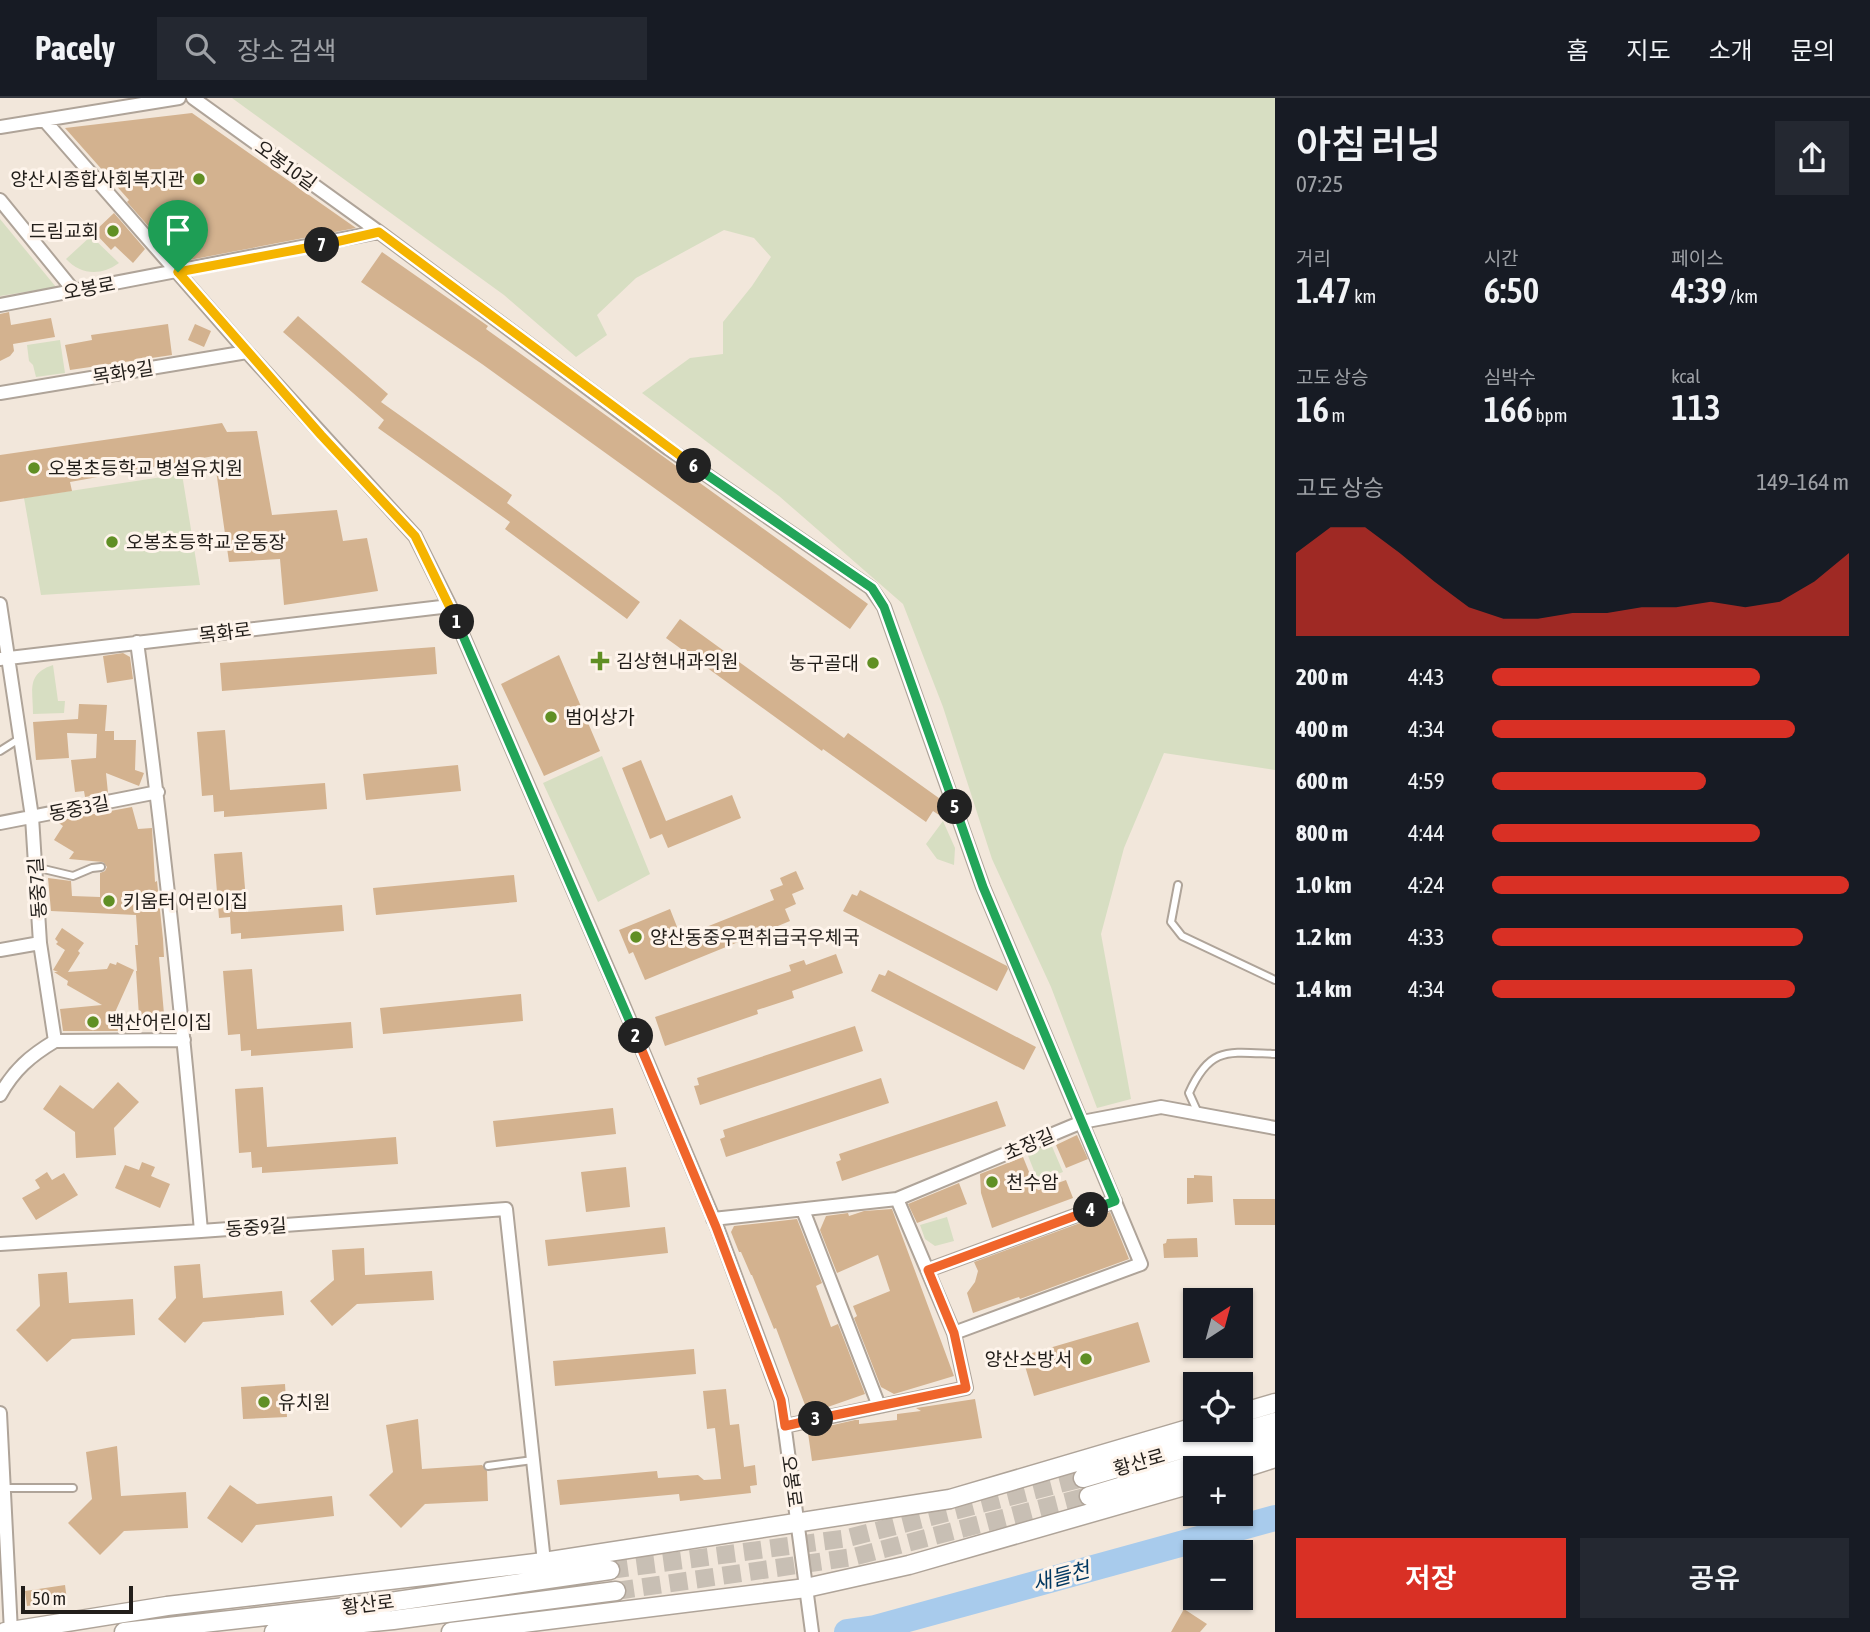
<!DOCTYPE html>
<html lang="ko">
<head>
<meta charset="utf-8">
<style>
	body { margin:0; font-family:"Asap Condensed","Noto Sans KR",sans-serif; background:#242831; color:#f1f3f6; height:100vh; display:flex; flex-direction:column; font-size:26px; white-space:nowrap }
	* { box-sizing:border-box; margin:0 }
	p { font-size:23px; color:#9ea1a6 }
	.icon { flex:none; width:38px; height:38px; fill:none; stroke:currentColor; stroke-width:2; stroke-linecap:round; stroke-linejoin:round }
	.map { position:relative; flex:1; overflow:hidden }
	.side { display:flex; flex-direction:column; background:#171b24; width:595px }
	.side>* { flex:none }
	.needle { width:46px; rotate:36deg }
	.tools { position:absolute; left:1183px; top:1190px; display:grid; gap:14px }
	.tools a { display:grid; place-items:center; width:70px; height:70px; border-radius:0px; background:#171b24; box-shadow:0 2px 5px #0004; font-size:35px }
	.scale { position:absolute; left:21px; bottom:18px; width:112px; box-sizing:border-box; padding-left:7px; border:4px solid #221e1a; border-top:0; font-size:19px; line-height:24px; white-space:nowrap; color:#221e1a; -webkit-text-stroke:5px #fef4eb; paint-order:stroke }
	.pin { position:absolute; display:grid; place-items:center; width:60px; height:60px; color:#fff; margin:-72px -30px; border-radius:50% 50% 50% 0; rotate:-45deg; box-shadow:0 0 7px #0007 }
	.pin .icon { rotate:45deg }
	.km { position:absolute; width:35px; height:35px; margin:-18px; border-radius:50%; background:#222; color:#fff; font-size:19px; line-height:35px; text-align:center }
	.round { display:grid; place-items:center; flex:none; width:74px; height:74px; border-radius:0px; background:#242831 }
	.overview { display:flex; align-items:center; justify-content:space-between; height:119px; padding:0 21px }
	h1 { font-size:38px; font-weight:600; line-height:52px }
	.stats { display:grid; grid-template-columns:repeat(3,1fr); gap:10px; height:119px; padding:7px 21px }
	.stats div { display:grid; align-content:center }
	.stats b { font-size:35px; font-weight:600 }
	.stats small { font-size:19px; font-weight:400 }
	.stats p { font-size:19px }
	.chart { height:196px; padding:14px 21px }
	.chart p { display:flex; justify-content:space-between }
	.chart svg { width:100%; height:126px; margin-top:7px; fill:#d93025; opacity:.7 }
	.action { display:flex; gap:14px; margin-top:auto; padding:14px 21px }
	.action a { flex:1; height:80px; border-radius:0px; background:#d93025; color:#fff; font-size:28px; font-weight:600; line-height:80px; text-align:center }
	.action a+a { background:#242831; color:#f1f3f6 }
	ul { padding:0 21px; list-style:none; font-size:23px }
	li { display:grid; grid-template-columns:112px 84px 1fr; align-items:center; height:52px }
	li i { height:18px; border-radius:9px; background:#d93025 }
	header { display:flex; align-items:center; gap:42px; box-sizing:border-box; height:98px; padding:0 35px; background:#171b24; border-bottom:2px solid #363941 }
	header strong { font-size:33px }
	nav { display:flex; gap:38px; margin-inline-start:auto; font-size:24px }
	.search { width:490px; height:63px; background:#242831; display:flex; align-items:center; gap:18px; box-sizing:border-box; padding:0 24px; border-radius:0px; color:#9ea1a6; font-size:26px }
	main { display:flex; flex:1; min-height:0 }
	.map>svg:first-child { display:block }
	.green { fill:#d7dec2 }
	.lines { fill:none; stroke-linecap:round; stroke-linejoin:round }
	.river { stroke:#a8cbec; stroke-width:26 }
	.building { fill:#d3b28f }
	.secondary-tunnel { stroke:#c8bfb4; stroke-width:18; stroke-dasharray:18 9; stroke-linecap:butt }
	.service-casing { stroke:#afa499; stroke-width:10 }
	.minor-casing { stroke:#afa499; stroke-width:16 }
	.secondary-casing { stroke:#afa499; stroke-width:21 }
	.service { stroke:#fff; stroke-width:6 }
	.minor { stroke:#fff; stroke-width:12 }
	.secondary { stroke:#fff; stroke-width:18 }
	.split-1-casing { stroke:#fff; stroke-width:14 }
	.split-2-casing { stroke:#fff; stroke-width:14 }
	.split-3-casing { stroke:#fff; stroke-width:14 }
	.split-4-casing { stroke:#fff; stroke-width:14 }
	.split-5-casing { stroke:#fff; stroke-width:14 }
	.split-6-casing { stroke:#fff; stroke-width:14 }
	.split-7-casing { stroke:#fff; stroke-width:14 }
	.split-8-casing { stroke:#fff; stroke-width:14 }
	.split-1 { stroke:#f5b400; stroke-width:9 }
	.split-2 { stroke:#22a559; stroke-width:9 }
	.split-3 { stroke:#f0652b; stroke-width:9 }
	.split-4 { stroke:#f0652b; stroke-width:9 }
	.split-5 { stroke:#22a559; stroke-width:9 }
	.split-6 { stroke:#22a559; stroke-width:9 }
	.split-7 { stroke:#f5b400; stroke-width:9 }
	.split-8 { stroke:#f5b400; stroke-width:9 }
	.poi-dot { fill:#608f24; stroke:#fef4eb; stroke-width:2.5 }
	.labels { text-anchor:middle; stroke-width:6; stroke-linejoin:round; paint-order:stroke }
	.street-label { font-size:19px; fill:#221e1a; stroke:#fef4eb }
	.poi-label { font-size:19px; fill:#221e1a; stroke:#fef4eb; text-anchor:start }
	.water-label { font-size:21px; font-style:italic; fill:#003861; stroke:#fef4eb }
</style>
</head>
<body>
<header>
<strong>Pacely</strong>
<div class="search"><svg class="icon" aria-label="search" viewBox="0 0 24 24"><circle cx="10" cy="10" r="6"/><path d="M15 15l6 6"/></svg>장소 검색</div>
<nav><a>홈</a><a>지도</a><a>소개</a><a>문의</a></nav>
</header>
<main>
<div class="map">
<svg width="1275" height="1534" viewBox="0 0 1275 1534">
	<rect width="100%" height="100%" fill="#f2e7db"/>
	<path class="green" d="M232 0H1275V672L1164 655 1124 750 1101 836 1131 1001 1097 1010 1051 889 992 761 943 609 903 506 779 398 642 295 690 260 723 256V224L752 188 771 159 754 140 724 132 636 180 597 217 607 237 576 259 504 197Z
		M0 121 56 189 0 198Z
		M91 138 119 165C101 178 81 177 66 161Z
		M60 242 65 275 36 279 33 267 29 263 27 247Z
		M182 376 200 487 41 497 24 400Z
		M53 567 58 603H65L64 615 33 616C33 592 26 576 53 567Z
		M602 658 650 776 598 804 543 685Z
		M943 723 955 750 954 767 937 761 926 746Z
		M1051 1046 1063 1074 1038 1083 1027 1055Z
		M947 1119 954 1143 935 1148 925 1141 920 1127Z"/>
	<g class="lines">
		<path class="river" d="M847 1534 875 1530 1275 1420"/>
	</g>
	<path class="building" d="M192 15 356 130 184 163 160 136 157 138 127 104 129 102 65 30Z
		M114 115 145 151 133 165 115 148 111 152 94 134Z
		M382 154 488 228 486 231 868 506 850 531 482 266 361 184Z
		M9 214 11 227 51 220 55 239 13 246 14 253 10 258 0 263V216Z
		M298 218 388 296 381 304 512 397 507 405 640 504 627 521 505 431 510 424 378 330 384 322 283 234Z
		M168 226 172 257 70 272 65 247 92 242 91 237Z
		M195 226 211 233 204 249 188 242Z
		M222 325 227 334 257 333 272 417 337 412 343 443 367 440 378 493 284 507 280 461 229 464 214 358 70 384 72 393 0 404V357Z
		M680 521 844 640 848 635 943 703 945 708 939 717 933 713 926 724 823 651 822 653 666 540Z
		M435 549 437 576 222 593 220 565Z
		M123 555 130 559 133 581 107 585 103 558Z
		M559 557 600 653 544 678 501 586Z
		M79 606 107 607 105 633H114V642H136L135 672 144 675 139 688 106 675 108 695 85 699 84 693 75 694 71 662 96 660 97 636 67 635 69 660 36 662 33 624 78 621Z
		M225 632 230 692 325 685 327 711 224 719V713L214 714 213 697 202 698 197 634Z
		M641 662 666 723 732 697 741 720 668 750 662 736 650 741 622 670Z
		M458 667 461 693 366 702 363 676Z
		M132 709 138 731 152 730 155 784 157 783 163 841 164 859H159L164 916 139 918 136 873H137L135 847H138L136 817 51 813 48 780 71 783 72 798 100 799V775L105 773 107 769 103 764 69 761 74 754 54 742 63 728 56 723Z
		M242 754 247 814 342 807 344 833 241 841V835L231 836 230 819 219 820 214 756Z
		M796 773 804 791 792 796 796 806 785 811 790 823 645 882 633 854 629 856 619 832 670 811 681 839 774 802 770 792 783 787 780 780Z
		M514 777 517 804 376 817 373 790Z
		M860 792 1007 868 1008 871 997 893 843 813 852 796 857 798Z
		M62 830 84 845 78 853 80 855 68 874 107 871 110 865 116 867 117 864 134 872 112 921 118 922V933H63L60 911 102 907 67 887 68 883 54 874H58L53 872 65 852 56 846 58 844 55 841Z
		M836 856 843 875 792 893 794 900 757 912 758 916 665 948 655 919 791 873 789 867 804 862 806 867Z
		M252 871 257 931 351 924 353 950 251 958V952L241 953 240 936 228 937 223 873Z
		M888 872 1036 949 1024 972 871 893 879 876 885 878Z
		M521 896 523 923 383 936 380 910Z
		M855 928 863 953 700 1007 694 988 699 987 697 980Z
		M881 980 889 1005 726 1059 720 1041 725 1039 723 1032Z
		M118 984 139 1004 114 1030 116 1057 76 1060 75 1034 43 1011 60 987 93 1011Z
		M263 989 267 1049 396 1039 398 1066 262 1075V1069L252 1070 251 1054 239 1055 235 991Z
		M997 1003 1006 1028 842 1083 836 1064 841 1062 839 1056Z
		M613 1010 616 1036 496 1049 493 1023Z
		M1077 1037 1088 1061 1066 1070 1056 1047Z
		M1023 1059 1036 1091 1039 1092 1066 1082 1073 1100 992 1130 981 1095 980 1076Z
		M142 1064 155 1069 151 1078 170 1086 160 1110 115 1090 125 1067 139 1072Z
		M626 1069 630 1109 586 1114 581 1074Z
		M47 1074 52 1082 64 1075 78 1097 36 1122 22 1100 40 1090 35 1082Z
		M1194 1077 1212 1078 1213 1104 1187 1106V1080H1194Z
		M959 1085 967 1106 917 1125 908 1106Z
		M1233 1101H1275V1127H1235Z
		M892 1111 954 1278 894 1296 881 1289 854 1220 857 1218 853 1208 890 1193 878 1157 837 1175 820 1132 826 1118 848 1115 849 1118 864 1113Z
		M1110 1114 1129 1161 1020 1201 1019 1199 973 1215 967 1195 975 1184 978 1173 974 1164Z
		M797 1121 822 1185 816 1188 831 1229 838 1226 865 1296 822 1311 805 1307 776 1230 774 1231 752 1177H751L741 1154H739L731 1134 734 1128Z
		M665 1129 668 1155 548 1168 545 1142Z
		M1197 1140 1198 1159 1164 1160 1163 1146 1166 1145 1167 1141Z
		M364 1150 365 1177 432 1173 434 1202 357 1206 332 1228 310 1203 334 1182 332 1152Z
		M200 1166 203 1200 282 1193 284 1217 203 1224 185 1245 158 1221 176 1200 174 1168Z
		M67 1174 69 1205 133 1201 135 1237 72 1241 47 1264 16 1232 40 1208 38 1176Z
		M1138 1224 1150 1264 1034 1298 1022 1258Z
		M694 1251 696 1276 555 1288 553 1263Z
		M285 1286 287 1319 243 1321 241 1289Z
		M726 1291 730 1327 739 1326 744 1369 755 1367 757 1387 750 1388 751 1395 680 1403 679 1396 560 1407 557 1382 657 1373 658 1380 698 1377 704 1382 721 1381 715 1330 707 1331 703 1293Z
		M975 1301 982 1340 812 1363 808 1335 811 1332 855 1322H859V1326L897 1322V1316L921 1313 916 1310Z
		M418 1321 422 1371 482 1367 487 1373 488 1403 425 1406 401 1430 369 1397 393 1374 386 1327Z
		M117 1348 121 1398 186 1394 188 1430 124 1433 100 1457 68 1425 92 1401 86 1354Z
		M230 1387 257 1406 332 1398 334 1418 256 1427 242 1445 207 1420Z
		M65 1487 67 1502 27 1508 25 1493Z
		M1184 1511 1207 1526 1200 1534H1171Z"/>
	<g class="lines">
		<path class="secondary-tunnel" d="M610 1472 848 1440 1083 1380
			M616 1493 853 1459 1089 1398"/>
		<defs>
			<path id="service" d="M0 653 19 641
				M35 769 73 778 92 770 101 769
				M1178 787 1171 824 1182 838 1275 882
				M1198 1015 1189 995C1210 948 1228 954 1275 956
				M488 1368 533 1362
				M4 1390H73"/>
			<path id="minor" d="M193 0 379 134 669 351 871 490 884 509 983 789 1141 1166 954 1235
				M45 23 247 254 415 438 450 508 621 902 717 1129 781 1302 812 1534
				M0 29 179 0
				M0 102 74 193
				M0 207 379 134
				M0 295 247 254
				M0 506 32 719 40 845 55 943
				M137 544C164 740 184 936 201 1133L506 1111 544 1464
				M0 561 450 508
				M0 725 158 694
				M0 852 40 845
				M55 943 184 942
				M0 997C14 972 30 958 55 943
				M803 1112 879 1308
				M713 1121 897 1101 1082 1024 1161 1009 1275 1030
				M0 1146 201 1133
				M928 1172 1115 1103
				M0 1315 11 1534
				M785 1328 966 1290 954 1235 897 1101"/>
			<path id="secondary" d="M1241 1315 1275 1305
				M1241 1371 1275 1360
				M1083 1380 1275 1324
				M1089 1398 1275 1342
				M5 1534 167 1508 544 1464 950 1401 1195 1329
				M124 1534 390 1504 610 1472
				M274 1534 393 1522 616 1493
				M451 1534 806 1490 909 1467 1195 1385"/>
		</defs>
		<use href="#service" class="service-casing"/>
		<use href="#minor" class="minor-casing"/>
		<use href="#secondary" class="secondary-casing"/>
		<use href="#service" class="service"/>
		<use href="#minor" class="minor"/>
		<use href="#secondary" class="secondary"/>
	</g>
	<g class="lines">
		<defs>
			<path id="split-1" d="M178 174 321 337 415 438 457 524"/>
			<path id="split-2" d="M457 524 636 938"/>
			<path id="split-3" d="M636 938 716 1129 781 1302 785 1328 816 1321"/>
			<path id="split-4" d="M816 1321 966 1290 954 1235 928 1172 1091 1112"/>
			<path id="split-5" d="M955 709 983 789 1115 1103 1091 1112"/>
			<path id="split-6" d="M694 368 872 490 884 509 955 709"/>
			<path id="split-7" d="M322 147 379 134 694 368"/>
			<path id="split-8" d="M178 174 322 147"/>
		</defs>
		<use href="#split-1" class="split-1-casing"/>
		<use href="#split-2" class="split-2-casing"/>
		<use href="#split-3" class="split-3-casing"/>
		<use href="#split-4" class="split-4-casing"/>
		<use href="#split-5" class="split-5-casing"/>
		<use href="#split-6" class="split-6-casing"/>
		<use href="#split-7" class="split-7-casing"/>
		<use href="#split-8" class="split-8-casing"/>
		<use href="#split-1" class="split-1"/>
		<use href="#split-2" class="split-2"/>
		<use href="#split-3" class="split-3"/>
		<use href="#split-4" class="split-4"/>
		<use href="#split-5" class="split-5"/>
		<use href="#split-6" class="split-6"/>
		<use href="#split-7" class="split-7"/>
		<use href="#split-8" class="split-8"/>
	</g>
	<g class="poi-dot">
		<circle cx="199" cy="81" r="7"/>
		<circle cx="113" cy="133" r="7"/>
		<circle cx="34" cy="370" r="7"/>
		<circle cx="112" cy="444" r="7"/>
		<path d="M596.5 552.5h7v7h7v7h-7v7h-7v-7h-7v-7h7z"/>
		<circle cx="873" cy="565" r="7"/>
		<circle cx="551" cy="619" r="7"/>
		<circle cx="109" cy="803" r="7"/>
		<circle cx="636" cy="839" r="7"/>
		<circle cx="93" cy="924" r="7"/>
		<circle cx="992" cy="1084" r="7"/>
		<circle cx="1086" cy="1261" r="7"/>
		<circle cx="264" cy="1304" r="7"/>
	</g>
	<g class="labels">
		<g class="street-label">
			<text transform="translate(286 67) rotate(36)" y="7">오봉10길</text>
			<text transform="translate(89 190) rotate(-11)" y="7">오봉로</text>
			<text transform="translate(123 274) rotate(-9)" y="7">목화9길</text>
			<text transform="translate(225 534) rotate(-7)" y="7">목화로</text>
			<text transform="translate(79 710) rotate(-11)" y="7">동중3길</text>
			<text transform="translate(37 790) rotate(-94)" y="7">동중7길</text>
			<text transform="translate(1029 1046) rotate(-23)" y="7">초장길</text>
			<text transform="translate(256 1129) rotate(-4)" y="7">동중9길</text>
			<text transform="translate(1139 1364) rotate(-16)" y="7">황산로</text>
			<text transform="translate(792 1383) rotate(82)" y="7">오봉로</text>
			<text transform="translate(368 1506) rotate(-7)" y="7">황산로</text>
		</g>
		<g class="poi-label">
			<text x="185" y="88" text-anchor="end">양산시종합사회복지관</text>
			<text x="99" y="140" text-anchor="end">드림교회</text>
			<text x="48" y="377">오봉초등학교 병설유치원</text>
			<text x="126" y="451">오봉초등학교 운동장</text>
			<text x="616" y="570">김상현내과의원</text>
			<text x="859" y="572" text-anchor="end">농구골대</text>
			<text x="565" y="626">범어상가</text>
			<text x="123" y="810">키움터 어린이집</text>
			<text x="650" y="846">양산동중우편취급국우체국</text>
			<text x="107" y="931">백산어린이집</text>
			<text x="1006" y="1091">천수암</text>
			<text x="1072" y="1268" text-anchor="end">양산소방서</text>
			<text x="278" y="1311">유치원</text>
		</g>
		<g class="water-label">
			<text transform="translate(1061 1479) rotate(-15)" y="7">새들천</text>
		</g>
	</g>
</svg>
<div class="tools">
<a><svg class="needle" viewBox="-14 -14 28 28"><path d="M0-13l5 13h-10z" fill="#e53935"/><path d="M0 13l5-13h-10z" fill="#9ea1a6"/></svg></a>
<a><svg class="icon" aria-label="locate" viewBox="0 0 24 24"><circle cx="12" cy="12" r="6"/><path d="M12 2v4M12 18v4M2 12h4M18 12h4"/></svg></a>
<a>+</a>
<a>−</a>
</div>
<div class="scale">50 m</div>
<div class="pin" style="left:178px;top:174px;background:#1e9e55"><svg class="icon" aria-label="arrive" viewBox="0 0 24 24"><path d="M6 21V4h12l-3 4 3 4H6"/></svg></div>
<b class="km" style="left:457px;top:524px">1</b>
<b class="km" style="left:636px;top:938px">2</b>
<b class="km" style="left:816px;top:1321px">3</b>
<b class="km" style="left:1091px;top:1112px">4</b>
<b class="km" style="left:955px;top:709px">5</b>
<b class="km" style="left:694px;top:368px">6</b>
<b class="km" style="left:322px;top:147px">7</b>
</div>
<section class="side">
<div class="overview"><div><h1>아침 러닝</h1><p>07:25</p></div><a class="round"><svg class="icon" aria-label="share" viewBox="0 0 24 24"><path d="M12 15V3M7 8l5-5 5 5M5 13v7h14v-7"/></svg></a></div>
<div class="stats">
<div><p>거리</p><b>1.47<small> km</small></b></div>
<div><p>시간</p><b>6:50</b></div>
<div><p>페이스</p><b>4:39<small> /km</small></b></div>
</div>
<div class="stats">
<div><p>고도 상승</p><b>16<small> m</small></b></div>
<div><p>심박수</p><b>166<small> bpm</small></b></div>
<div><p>kcal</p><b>113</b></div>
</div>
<div class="chart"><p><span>고도 상승</span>149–164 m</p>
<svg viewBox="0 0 160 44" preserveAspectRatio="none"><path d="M0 44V15L10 6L20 6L30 15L40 25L50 34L60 38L70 38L80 36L90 36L100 34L110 34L120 32L130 34L140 32L150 25L160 15V44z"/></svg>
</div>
<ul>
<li><b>200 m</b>4:43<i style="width:75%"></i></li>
<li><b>400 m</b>4:34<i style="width:85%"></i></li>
<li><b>600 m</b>4:59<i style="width:60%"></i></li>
<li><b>800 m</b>4:44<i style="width:75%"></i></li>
<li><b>1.0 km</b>4:24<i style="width:100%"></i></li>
<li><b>1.2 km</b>4:33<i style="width:87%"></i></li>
<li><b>1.4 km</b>4:34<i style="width:85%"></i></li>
</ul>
<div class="action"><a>저장</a><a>공유</a></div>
</section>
</main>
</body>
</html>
